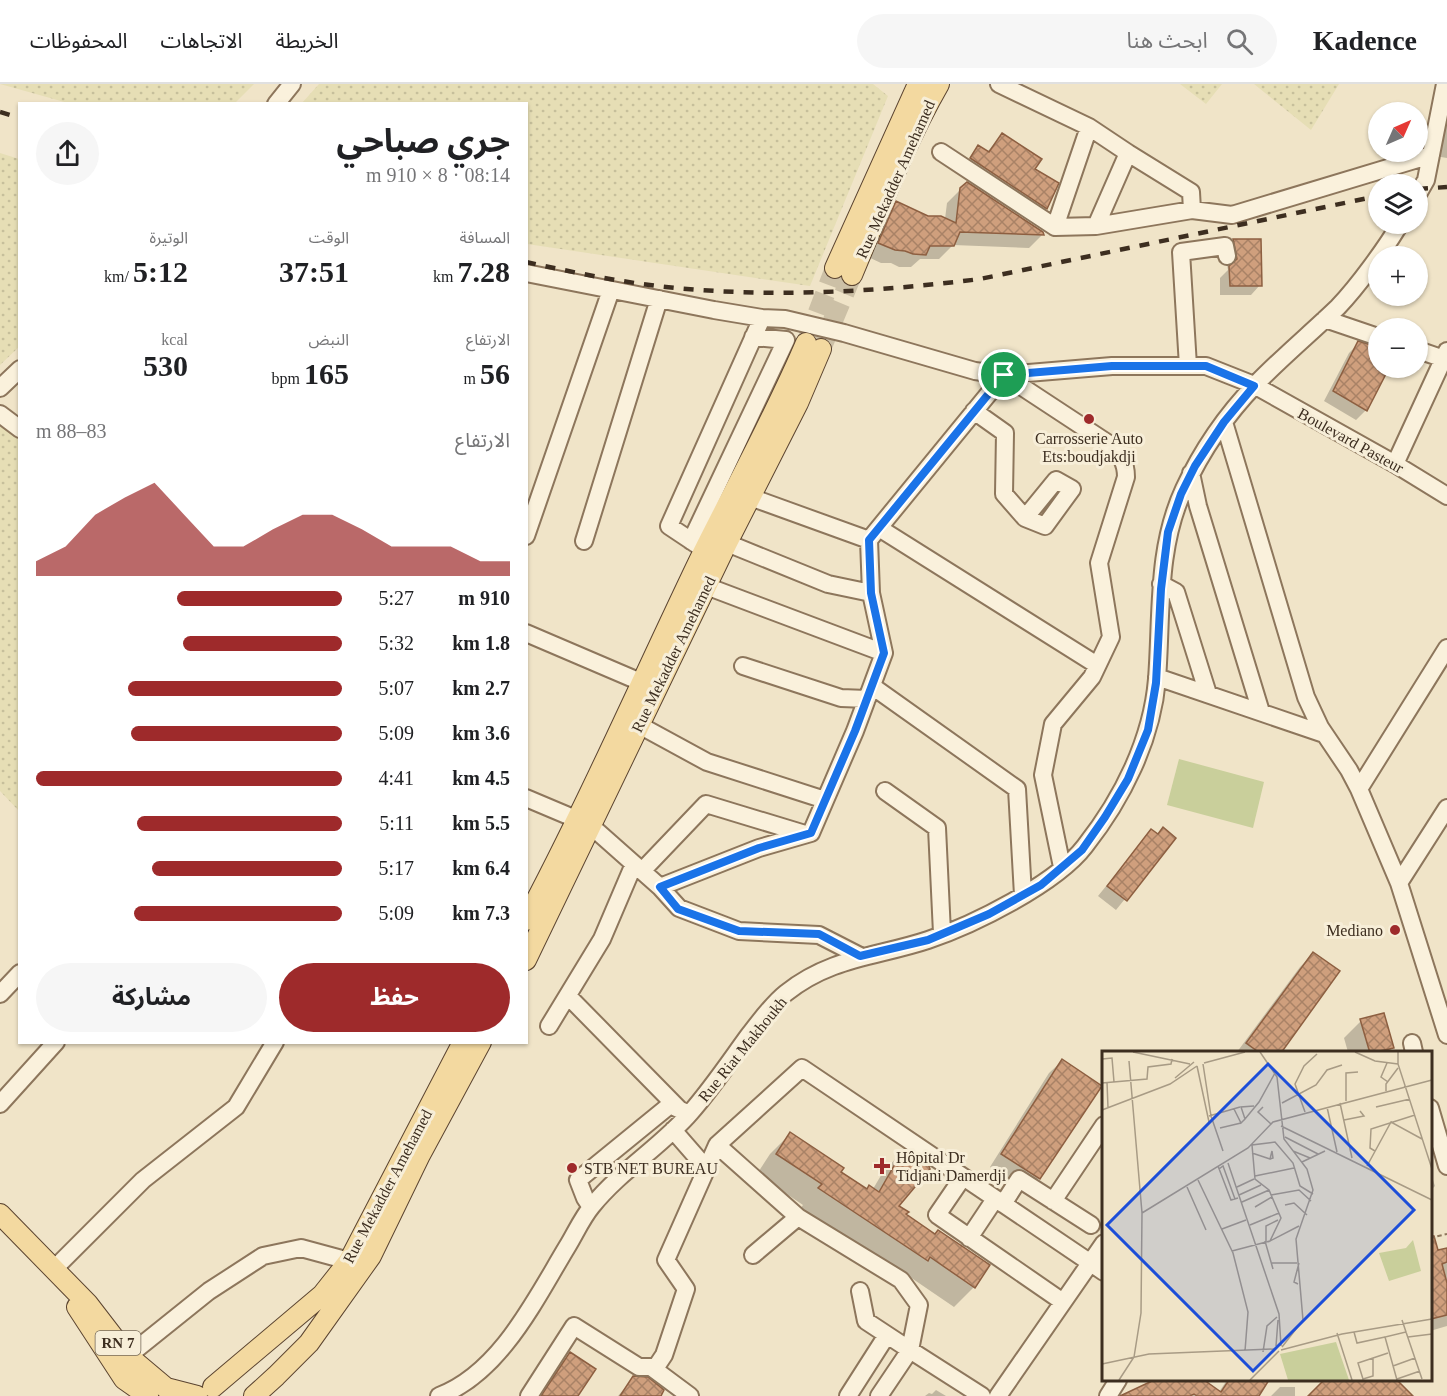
<!DOCTYPE html>
<html lang="ar">
<head>
<meta charset="utf-8">
<style>
	body { margin:0; font-family:"Times New Roman","Noto Sans Arabic",serif; background:#f6f6f6; color:#202124; direction:rtl; height:100vh; display:flex; flex-direction:column; font-size:22px; white-space:nowrap }
	* { box-sizing:border-box; margin:0 }
	p { font-size:20px; color:#757577 }
	.icon { flex:none; width:33px; height:33px; fill:none; stroke:currentColor; stroke-width:2; stroke-linecap:round; stroke-linejoin:round }
	.map { position:relative; flex:1; overflow:hidden; direction:ltr }
	.sheet { position:absolute; left:18px; top:18px; width:510px; height:942px; display:flex; flex-direction:column; background:#fff; border-radius:0px; box-shadow:0 2px 4px #0004; direction:rtl }
	.sheet>* { flex:none }
	.needle { width:39px; rotate:45deg }
	.controls { position:absolute; left:1368px; top:18px; display:grid; gap:12px }
	.controls a { display:grid; place-items:center; width:60px; height:60px; border-radius:50%; background:#fff; box-shadow:0 2px 4px #0004; font-size:30px }
	.pin { position:absolute; display:grid; place-items:center; width:51px; height:51px; color:#fff; margin:-26px; border:3px solid #fff; border-radius:50%; box-shadow:0 2px 6px #0007 }
	.round { display:grid; place-items:center; flex:none; width:63px; height:63px; border-radius:32px; background:#f6f6f6 }
	.summary { display:flex; align-items:center; justify-content:space-between; height:102px; padding:0 18px }
	h1 { font-size:33px; font-weight:700; line-height:45px }
	.stats { display:grid; grid-template-columns:repeat(3,1fr); gap:9px; height:102px; padding:6px 18px }
	.stats div { display:grid; align-content:center }
	.stats b { font-size:30px; font-weight:700 }
	.stats small { font-size:16px; font-weight:400 }
	.stats p { font-size:16px }
	.chart { height:168px; padding:12px 18px }
	.chart p { display:flex; justify-content:space-between }
	.chart svg { width:100%; height:108px; margin-top:6px; fill:#9e2a2b; opacity:.7 }
	.cta { display:flex; gap:12px; margin-top:auto; padding:12px 18px }
	.cta a { flex:1; height:69px; border-radius:36px; background:#9e2a2b; color:#fff; font-size:24px; font-weight:700; line-height:69px; text-align:center }
	.cta a+a { background:#f6f6f6; color:#202124 }
	ul { padding:0 18px; list-style:none; font-size:20px }
	li { display:grid; grid-template-columns:96px 72px 1fr; align-items:center; height:45px }
	li i { height:15px; border-radius:8px; background:#9e2a2b }
	header { display:flex; align-items:center; gap:36px; box-sizing:border-box; height:84px; padding:0 30px; background:#fff; border-bottom:2px solid #e0e0e0 }
	header strong { font-size:28px }
	nav { display:flex; gap:33px; margin-inline-start:auto; font-size:21px }
	.search { width:420px; height:54px; background:#f6f6f6; display:flex; align-items:center; gap:15px; box-sizing:border-box; padding:0 21px; border-radius:33px; color:#757577; font-size:22px }
	.map>svg:first-child { display:block }
	.farmland { fill:url(#farmland-dots) }
	.pitch { fill:#c9cf9b }
	.shadow { fill:#0003 }
	.building { fill:url(#building-cross-hatch); stroke:#8d5f41; stroke-width:1.5 }
	.lines { fill:none; stroke-linecap:round; stroke-linejoin:round }
	.major-tunnel { stroke:#ccc0a6; stroke-width:20; stroke-dasharray:20 10; stroke-linecap:butt }
	.minor-casing { stroke:#8d765c; stroke-width:20 }
	.major-casing { stroke:#5b4430; stroke-width:22 }
	.path { stroke:#8d765c; stroke-width:2; stroke-dasharray:4.5 3; stroke-linecap:butt }
	.minor { stroke:#faf1dc; stroke-width:16 }
	.major { stroke:#f3d9a0; stroke-width:20 }
	.rail { stroke:#3d2e20; stroke-width:4.5; stroke-dasharray:10 10; stroke-linecap:butt }
	.route-casing { stroke:#fff; stroke-width:12 }
	.route { stroke:#1a73e8; stroke-width:8 }
	.poi-dot { fill:#9e2a2b; stroke:#f7eed8; stroke-width:2 }
	.labels { text-anchor:middle; stroke-width:6; stroke-linejoin:round; paint-order:stroke }
	.shield { fill:#f7eed8; stroke:#756857; stroke-width:1.5 }
	.shield-label { font-size:15px; font-weight:bold; fill:#3d2e20 }
	.street-label { font-size:16px; fill:#3d2e20; stroke:#f7eed8 }
	.poi-label { font-size:16px; fill:#3d2e20; stroke:#f7eed8; text-anchor:start }
	.inset-road { fill:none; stroke:#a89b85; stroke-width:1.5 }
	.view { fill:#1d4ed8; fill-opacity:0.15; stroke:#1d4ed8; stroke-width:3 }
	.inset-edge { fill:none; stroke:#3d2e20; stroke-width:3 }
</style>
</head>
<body>
<header>
<strong>Kadence</strong>
<div class="search"><svg class="icon" aria-label="search" viewBox="0 0 24 24"><circle cx="10" cy="10" r="6"/><path d="M15 15l6 6"/></svg>ابحث هنا</div>
<nav><a>الخريطة</a><a>الاتجاهات</a><a>المحفوظات</a></nav>
</header>
<div class="map">
<svg width="1447" height="1312" viewBox="0 0 1447 1312">
	<defs>
		<pattern id="farmland-dots" width="8" height="8" patternUnits="userSpaceOnUse" patternTransform="scale(1.5)"><rect width="8" height="8" fill="#e6deb5"/><path d="M2 2h.1M6 6h.1" fill="none" stroke="#c6bf9b" stroke-width="1.8" stroke-linecap="round"/></pattern>
		<pattern id="building-cross-hatch" width="8" height="8" patternUnits="userSpaceOnUse" patternTransform="scale(1.5)"><rect width="8" height="8" fill="#cf9f7d"/><path d="M0 0l8 8M0 8l8-8" fill="none" stroke="#a98266"/></pattern>
	</defs>
	<rect width="100%" height="100%" fill="#f0e4c8"/>
	<path class="farmland" d="M0 0H254L234 20 68 19Z
		M319 0H873L888 12 810 202 527 160 526 20 302 19Z
		M1180 0H1222L1206 20Z
		M1254 0H1339L1311 46Z
		M0 69 19 75 20 262 0 281Z
		M0 340 19 354V727L0 707Z"/>
	<path class="pitch" d="M1179 675 1264 698 1253 744 1167 721Z"/>
	<path class="shadow" d="M1447 0V74L1435 72Z
		M1002 51 1033 86 1057 99 1046 125 1037 133 962 84 979 63 987 68Z
		M961 105 1042 151 1029 164 953 161 939 175H920L911 183H899L891 179H881L866 172 883 132 896 119 928 133 945 135 947 119Z
		M1233 157 1260 201 1251 211H1220V194L1228 186 1224 166Z
		M1359 259 1378 265V284H1387L1366 326 1356 336 1324 317 1349 269Z
		M1151 747 1157 751 1174 754 1116 826 1098 812Z
		M1313 870 1279 968H1237L1300 883Z
		M1361 937 1392 963 1389 968H1348L1344 954Z
		M1062 977 1039 1094 1027 1106 990 1083 1049 989Z
		M790 1050 866 1106 873 1105 883 1088 903 1067 897 1122 904 1131 935 1151 988 1181 974 1203 954 1223 910 1193 907 1196 800 1125 803 1121 757 1090 770 1070Z
		M1430 1087 1435 1102 1430 1107Z
		M1447 1165V1242L1430 1247V1169Z
		M570 1270 576 1312H538L560 1280Z
		M634 1293 659 1312H618Z
		M1158 1296H1201L1219 1308 1227 1296H1267L1257 1312H1124Z
		M1326 1296 1330 1300 1335 1296H1395L1408 1309 1405 1312H1309Z
		M1280 1303H1295V1312H1271Z
		M936 1306 946 1312H925L929 1309 932 1310Z"/>
	<path class="building" d="M1002 49 1042 75 1035 85 1059 99 1047 125 970 74 978 61 989 68Z
		M967 98 1043 148 1044 151 960 148 954 162H930L926 171 913 170 905 167 895 166 878 159 896 117 928 132H941L956 139 960 104Z
		M1233 155H1261L1262 202H1230L1229 182 1237 175Z
		M1358 257 1378 263V284H1389L1367 327 1333 307Z
		M1163 743 1176 754 1127 817 1107 802 1151 745 1158 750Z
		M1313 868 1340 887 1281 969H1260L1246 959Z
		M1384 929 1394 964 1370 969 1360 935Z
		M1062 975 1102 1002 1040 1095 1001 1070Z
		M790 1048 844 1084 841 1088 867 1105 869 1101 879 1108 903 1066 929 1082 930 1085 899 1122 909 1128 906 1130 935 1150 938 1146 990 1181 975 1204 930 1173 928 1177 818 1104 822 1100 776 1070Z
		M1431 1152H1434L1438 1166 1447 1164V1178L1442 1180 1447 1199V1231L1431 1235Z
		M570 1268 596 1285 578 1312H541Z
		M633 1292 648 1293 664 1306 661 1312H620Z
		M1154 1296H1204L1221 1308 1229 1296H1269L1259 1312H1197L1194 1310 1190 1312H1120Z
		M1324 1296H1397L1413 1312H1308Z"/>
	<g class="lines">
		<path class="major-tunnel" d="M807 257 835 184
			M821 265 852 191"/>
		<defs>
			<path id="minor" d="M999 0 1089 43 1128 69
				M276 20 292 0
				M1089 43 1055 143 1096 142
				M941 68 1055 143
				M1418 110 1426 96 1445 0
				M1192 126 1191 108 1128 69 1096 142 1192 126 1232 131 1431 71
				M526 189 714 226 762 234 785 235 844 249 975 287 1004 291 1112 282H1206L1254 301 1395 380 1447 412
				M1325 235 1378 253
				M1418 266 1447 276
				M1188 282 1181 168 1225 162 1227 172
				M0 304 20 285
				M974 327 1005 349 1004 410 1025 434 1056 396 1072 405 1045 442 1025 434
				M0 330 20 345
				M1224 338 1306 613 1320 643 1349 686 1359 705 1399 799 1447 951
				M1395 380 1447 267
				M1191 389 1198 422 1261 628
				M750 413 869 456
				M879 444 1097 581
				M526 452 611 206
				M584 457 659 215
				M691 457 786 256 753 253
				M727 459 828 500 871 509
				M705 466 669 442 762 234
				M1161 500 1176 508 1208 610
				M706 502 884 569
				M526 549 643 599
				M743 582 841 614 867 615
				M1157 593 1324 650
				M872 602 1017 705 1023 811
				M639 641 707 678 825 716
				M1359 705 1447 564
				M885 707 937 744 942 849
				M526 714 590 741 660 803
				M642 787 706 720 805 750
				M1399 799 1447 724
				M860 872 819 851 739 847 679 824 660 803 759 764 811 749 855 647 884 569 871 509 869 456 1004 291 1109 360C1120 371 1126 377 1126 393L1099 479 1111 553 1092 593 1053 640 1043 691 1062 783
				M0 910 20 889
				M568 912 679 1025
				M549 942 602 855 634 780
				M1412 959 1414 968
				M0 1020 56 958
				M1430 1024 1447 1082
				M673 1046 707 1085
				M963 1093 937 1131 1063 1218
				M1053 1117 1104 1041
				M1003 1120 1019 1095 1091 1141
				M591 1123 585 1114 578 1096 670 1021 689 1030
				M798 1133 901 1196 919 1221 910 1266 866 1237 860 1207
				M969 1154 995 1115
				M753 1171 798 1133 717 1061 802 984 1104 1188
				M54 1185 143 1096 236 1023 275 958
				M128 1272 209 1207 263 1172 301 1164 349 1177
				M651 1283 690 1312
				M439 1312C500 1289 535 1216 567 1163 575 1150 582 1134 592 1122 621 1086 662 1062 691 1028 712 1004 730 977 749 951 760 937 772 920 786 909 831 873 877 873 928 856 973 841 1056 800 1085 762 1122 715 1152 656 1157 595 1162 531 1156 465 1184 405 1201 368 1227 330 1256 300 1282 273 1311 249 1338 223 1358 202 1385 165 1400 140
				M529 1312 574 1242 639 1283H656L664 1271 686 1205 666 1176 717 1061
				M848 1312 887 1251
				M879 1312 910 1266 982 1312
				M998 1312 1104 1159
				M1108 1312 1118 1296"/>
			<path id="major" d="M835 184 918 0
				M852 191C879 127 904 61 939 0
				M526 836C588 719 641 598 698 479 734 406 774 334 806 259
				M526 876 727 459 798 319 821 265
				M0 1130 88 1220 128 1272 166 1304 197 1312
				M77 1223 124 1295 148 1312
				M213 1303 322 1211 349 1177 463 958
				M254 1312 276 1292 309 1259 371 1172 420 1071 481 958"/>
		</defs>
		<use href="#minor" class="minor-casing"/>
		<use href="#major" class="major-casing"/>
		<path class="path" d="M1430 1154 1447 1150"/>
		<use href="#minor" class="minor"/>
		<use href="#major" class="major"/>
		<path class="rail" d="M0 28 20 34
			M1418 105 1447 103
			M526 178C572 188 619 198 666 203 770 214 877 208 980 195L1378 112"/>
	</g>
	<g class="lines">
		<defs>
			<path id="route" d="M1112 282H1206L1254 302 1224 338 1195 382 1181 410 1168 448 1161 505 1156 599 1148 646 1128 695 1105 733 1082 766 1041 801 989 830 928 856 860 872 819 850 739 847 678 825 660 803 759 764 811 749 855 647 884 569 871 509 869 456 1004 291Z"/>
		</defs>
		<use href="#route" class="route-casing"/>
		<use href="#route" class="route"/>
	</g>
	<g class="poi-dot">
		<circle cx="1089" cy="335" r="6"/>
		<circle cx="1395" cy="846" r="6"/>
		<path d="M879 1073h6v6h6v6h-6v6h-6v-6h-6v-6h6z"/>
		<circle cx="572" cy="1084" r="6"/>
	</g>
	<g class="labels">
		<rect class="shield" x="95.5" y="1247" width="45" height="24" rx="4.5"/>
		<g class="shield-label">
			<text x="118" y="1264">RN 7</text>
		</g>
		<g class="street-label">
			<text transform="translate(895 95) rotate(-66)" y="6">Rue Mekadder Amehamed</text>
			<text transform="translate(1351 356) rotate(29)" y="6">Boulevard Pasteur</text>
			<text transform="translate(673 570) rotate(-64)" y="6">Rue Mekadder Amehamed</text>
			<text transform="translate(742 965) rotate(-51)" y="6">Rue Riat Makhoukh</text>
			<text transform="translate(387 1102) rotate(-62)" y="6">Rue Mekadder Amehamed</text>
		</g>
		<g class="poi-label">
			<text x="1089" y="360" text-anchor="middle">Carrosserie Auto<tspan x="1089" dy="18">Ets:boudjakdji</tspan></text>
			<text x="1383" y="852" text-anchor="end">Mediano</text>
			<text x="896" y="1079">Hôpital Dr<tspan x="896" dy="18">Tidjani Damerdji</tspan></text>
			<text x="584" y="1090">STB NET BUREAU</text>
		</g>
	</g>
	<g transform="translate(1102 967)">
		<rect width="330" height="330" fill="#f0e4c8"/>
		<path d="M311 189 319 220 287 230 277 202 304 197ZM234 291 247 329H186L178 303Z" fill="#c9cf9b"/>
		<path class="inset-road" d="M31 1 88 13M158 1 175 26 182 88 205 118 211 139 194 188 201 269 180 296M253 1 273 10 296 13M296 1V13L330 118M0 8 10 7 12 31M102 12 143 1M285 12 279 26 286 31M101 13 109 65 121 100M95 15 107 71M73 27 92 11M5 31 6 57M0 32 45 28 46 16 69 13 70 8M284 40V33L296 17M244 50V22L256 21M180 52 214 34 225 19 240 14M238 52 250 107M152 55 139 56 143 68 157 51 173 22M161 56 156 61 169 73M225 56 235 101M274 56 308 48M132 58 139 72 143 68M0 59 68 33 95 15M203 61 193 33 202 15 215 3M107 65 138 56M242 69 262 65 258 60M179 75 330 149M118 77 139 72M183 86 216 103M191 100 208 107M273 100 268 97 269 78 313 64M150 102 168 108 170 100 171 107 168 108M200 111 223 100M126 112 177 263 179 295M116 115 129 149 136 147M265 115 289 71 320 88M117 118 121 115 133 148M153 125 192 117M96 129 131 202 146 261 143 300M85 136 104 179M135 136 152 128M137 144 159 134M169 144 197 139 209 150M140 151 167 139M183 154 192 152 205 164M153 156 170 146M40 162 146 97 171 71 330 29M148 174 177 162M197 175 168 190 179 167 167 139 153 128 150 94 173 91 191 112 198 135 211 143M120 178 144 169M163 190 171 218M164 190V175L176 169M130 200 168 190M170 212H195M196 233 192 231 197 212M252 281 255 292 283 286M304 281 320 328M235 282 250 329M306 286 330 283M174 295 176 269M179 299 240 283 330 268M161 301 165 275 175 266M271 307V325L261 328 256 312 286 302M0 313 47 303 173 298M291 315 313 307M295 328 318 320M17 329 32 306 39 262 40 162 27 10M148 329 177 300M295 329 283 286 304 281 300 269"/>
		<path class="view" d="M166 13 312 159 151 320 5 174Z"/>
		<rect width="330" height="330" class="inset-edge"/>
	</g>
</svg>
<div class="controls">
<a><svg class="needle" viewBox="-14 -14 28 28"><path d="M0-13l5 13h-10z" fill="#e53935"/><path d="M0 13l5-13h-10z" fill="#757577"/></svg></a>
<a><svg class="icon" aria-label="layers" viewBox="0 0 24 24"><path d="M12 4l9 5-9 5-9-5zM3 14l9 5 9-5"/></svg></a>
<a>+</a>
<a>−</a>
</div>
<div class="pin" style="left:1004px;top:291px;background:#1e9e55"><svg class="icon" aria-label="arrive" viewBox="0 0 24 24"><path d="M6 21V4h12l-3 4 3 4H6"/></svg></div>
<section class="sheet">
<div class="summary"><div><h1>جري صباحي</h1><p>08:14 · 8 × 910 m</p></div><a class="round"><svg class="icon" aria-label="share" viewBox="0 0 24 24"><path d="M12 15V3M7 8l5-5 5 5M5 13v7h14v-7"/></svg></a></div>
<div class="stats">
<div><p>المسافة</p><b>7.28<small> km</small></b></div>
<div><p>الوقت</p><b>37:51</b></div>
<div><p>الوتيرة</p><b>5:12<small> /km</small></b></div>
</div>
<div class="stats">
<div><p>الارتفاع</p><b>56<small> m</small></b></div>
<div><p>النبض</p><b>165<small> bpm</small></b></div>
<div><p>kcal</p><b>530</b></div>
</div>
<div class="chart"><p><span>الارتفاع</span>83–88 m</p>
<svg viewBox="0 0 160 44" preserveAspectRatio="none"><path d="M0 44V38L10 32L20 19L30 12L40 6L50 19L60 32L70 32L80 25L90 19L100 19L110 25L120 32L130 32L140 32L150 38L160 38V44z"/></svg>
</div>
<ul>
<li><b>910 m</b>5:27<i style="width:54%"></i></li>
<li><b>1.8 km</b>5:32<i style="width:52%"></i></li>
<li><b>2.7 km</b>5:07<i style="width:70%"></i></li>
<li><b>3.6 km</b>5:09<i style="width:69%"></i></li>
<li><b>4.5 km</b>4:41<i style="width:100%"></i></li>
<li><b>5.5 km</b>5:11<i style="width:67%"></i></li>
<li><b>6.4 km</b>5:17<i style="width:62%"></i></li>
<li><b>7.3 km</b>5:09<i style="width:68%"></i></li>
</ul>
<div class="cta"><a>حفظ</a><a>مشاركة</a></div>
</section>
</div>
</body>
</html>
